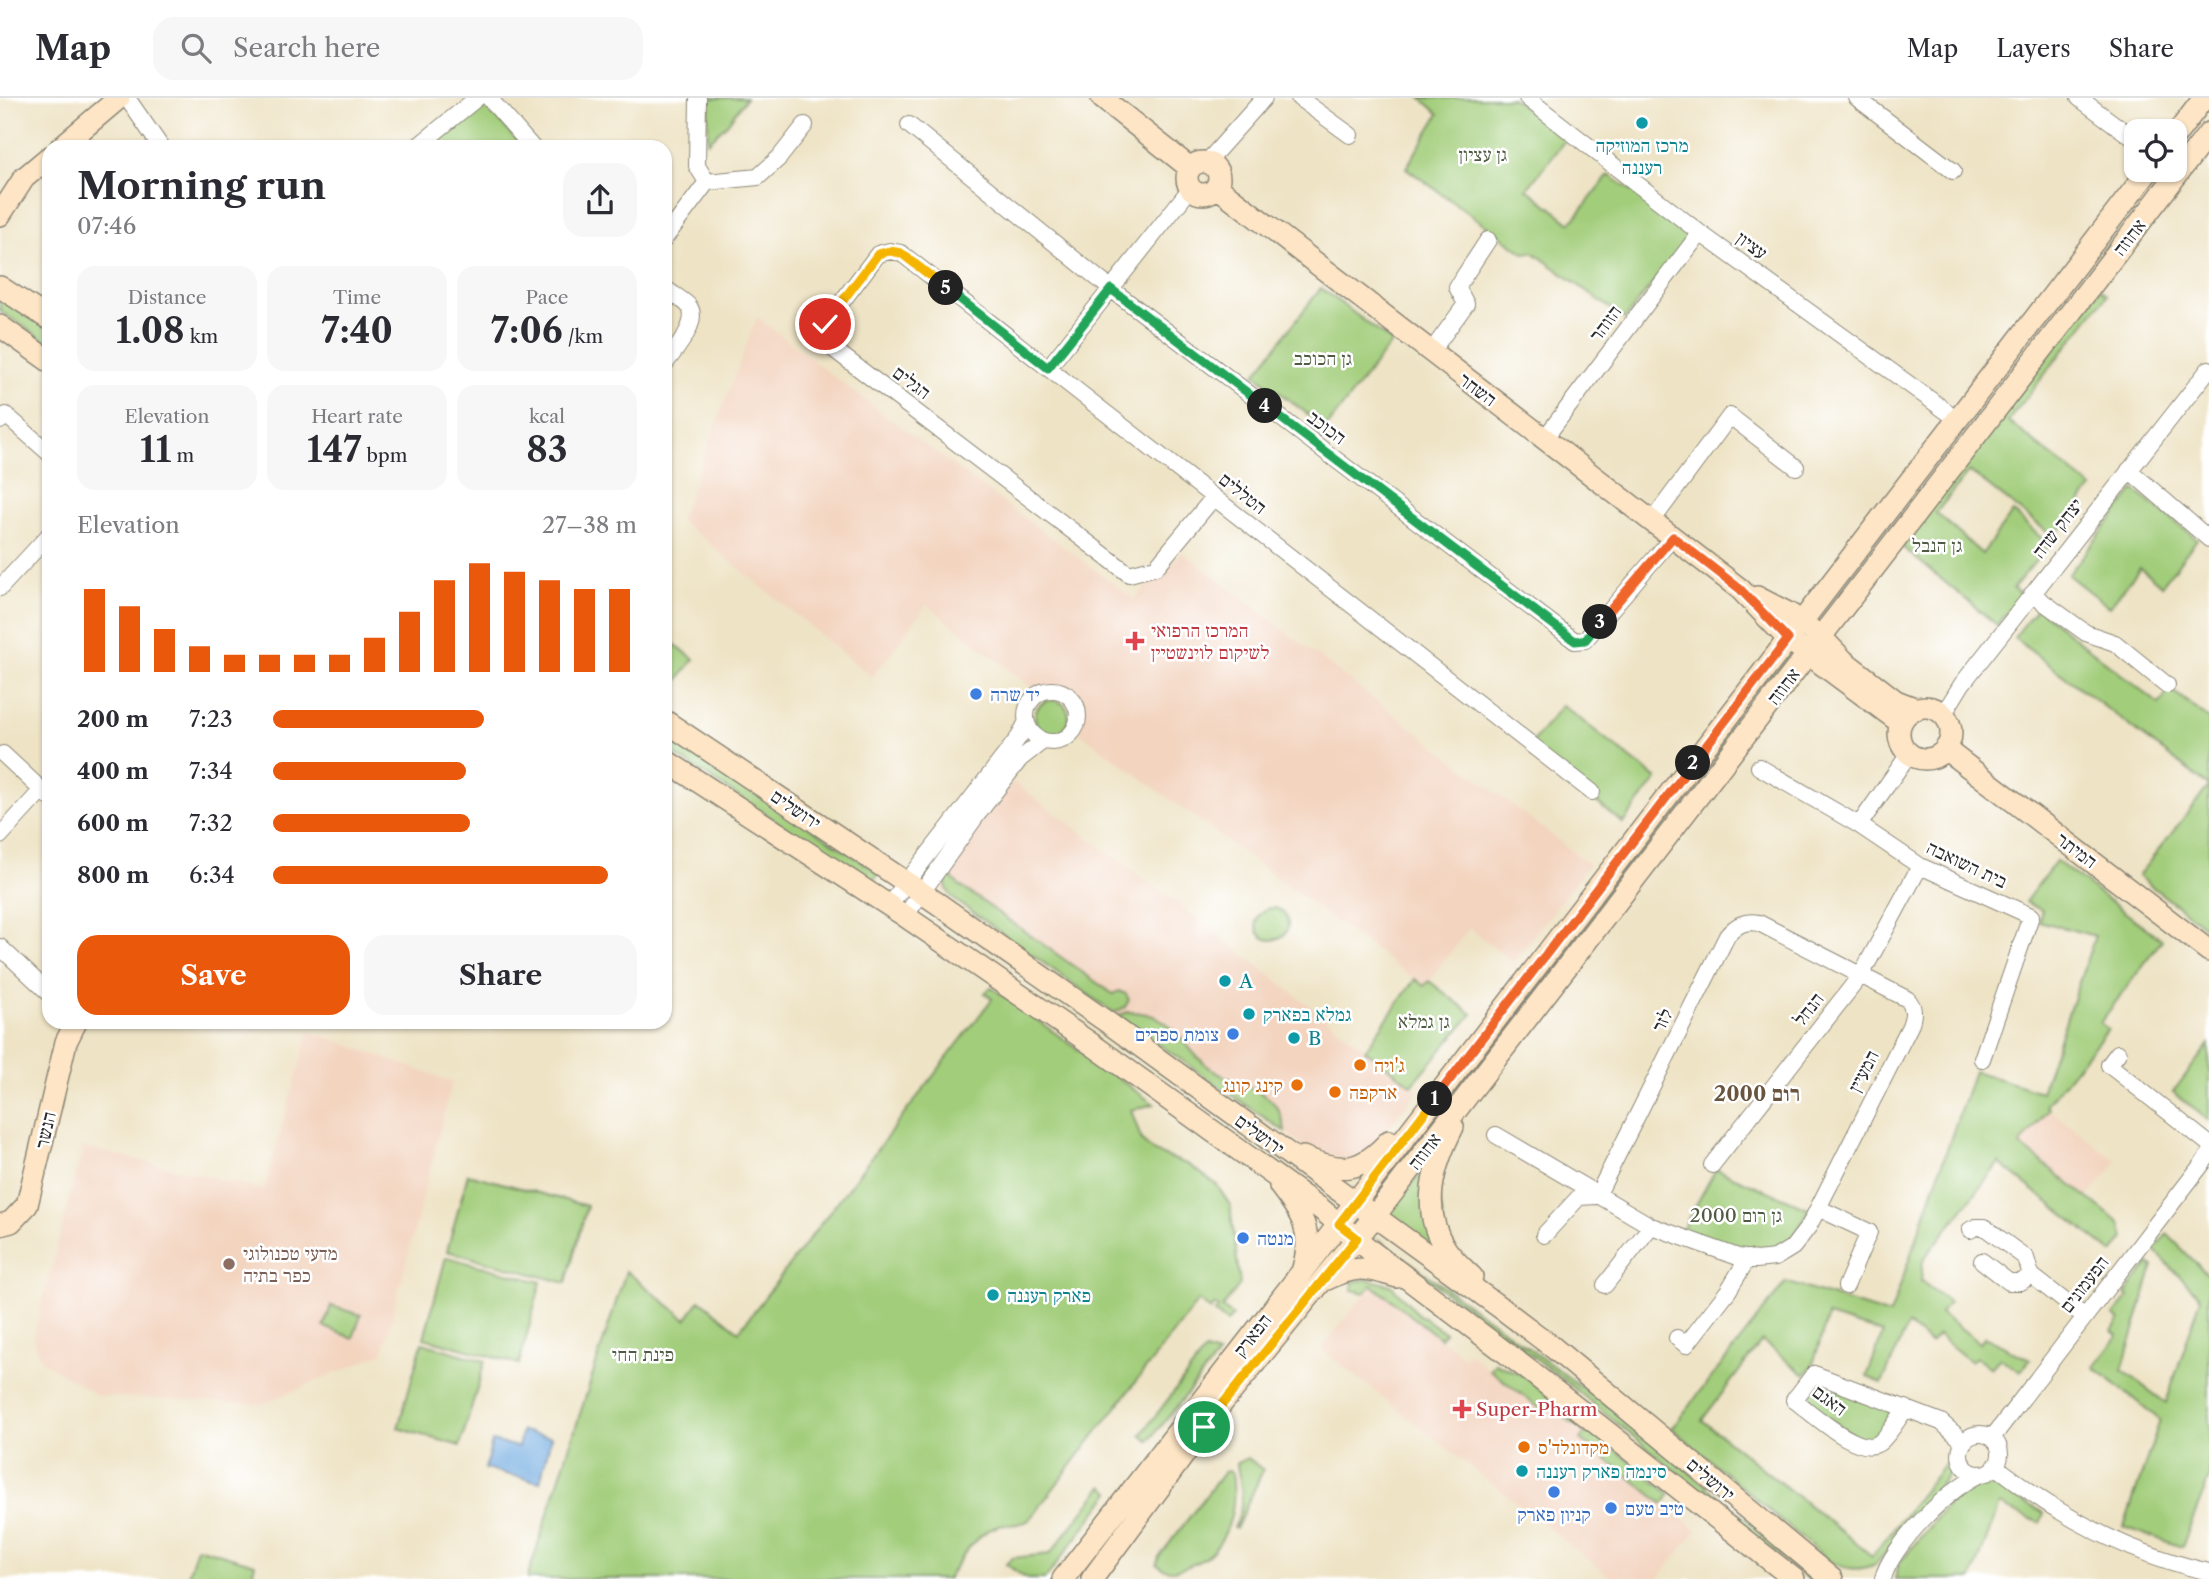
<!DOCTYPE html>
<html lang="en">
<head>
<meta charset="utf-8">
<style>
	body { margin:0; font-family:"Libre Caslon Text","Frank Ruhl Libre",serif; background:#f7f7f7; color:#2b2b33; height:100vh; display:flex; flex-direction:column; font-size:26px; white-space:nowrap }
	* { box-sizing:border-box; margin:0 }
	p { font-size:23px; color:#7c7c81 }
	.icon { flex:none; width:38px; height:38px; fill:none; stroke:currentColor; stroke-width:2; stroke-linecap:round; stroke-linejoin:round }
	.map { position:relative; flex:1; overflow:hidden }
	.sheet { position:absolute; left:42px; top:42px; width:630px; height:889px; display:flex; flex-direction:column; background:#fff; border-radius:21px; box-shadow:0 2px 5px #0004 }
	.sheet>* { flex:none }
	.controls { position:absolute; left:2124px; top:21px; display:grid; gap:14px }
	.controls a { display:grid; place-items:center; width:63px; height:63px; border-radius:14px; background:#fff; box-shadow:0 2px 5px #0004; font-size:35px }
	.pin { position:absolute; display:grid; place-items:center; width:60px; height:60px; color:#fff; margin:-30px; border:4px solid #fff; border-radius:50%; box-shadow:0 2px 7px #0007 }
	.km { position:absolute; width:35px; height:35px; margin:-18px; border-radius:50%; background:#222; color:#fff; font-size:19px; line-height:35px; text-align:center }
	.round { display:grid; place-items:center; flex:none; width:74px; height:74px; border-radius:21px; background:#f7f7f7 }
	.head { display:flex; align-items:center; justify-content:space-between; height:119px; padding:0 35px }
	h1 { font-size:38px; font-weight:700; line-height:52px }
	.stats { display:grid; grid-template-columns:repeat(3,1fr); gap:10px; height:119px; padding:7px 35px }
	.stats div { display:grid; align-content:center; border-radius:18px; background:#f7f7f7; text-align:center }
	.stats b { font-size:35px; font-weight:700 }
	.stats small { font-size:19px; font-weight:400 }
	.stats p { font-size:19px }
	.chart { height:196px; padding:14px 35px }
	.chart p { display:flex; justify-content:space-between }
	.chart svg { width:100%; height:126px; margin-top:7px; stroke:#ea580c; stroke-width:6 }
	.cta { display:flex; gap:14px; margin-top:auto; padding:14px 35px }
	.cta a { flex:1; height:80px; border-radius:21px; background:#ea580c; color:#fff; font-size:28px; font-weight:700; line-height:80px; text-align:center }
	.cta a+a { background:#f7f7f7; color:#2b2b33 }
	ul { padding:0 35px; list-style:none; font-size:23px }
	li { display:grid; grid-template-columns:112px 84px 1fr; align-items:center; height:52px }
	li i { height:18px; border-radius:9px; background:#ea580c }
	header { display:flex; align-items:center; gap:42px; box-sizing:border-box; height:98px; padding:0 35px; background:#fff; border-bottom:2px solid #e1e1e2 }
	header strong { font-size:33px }
	nav { display:flex; gap:38px; margin-inline-start:auto; font-size:24px }
	.search { width:490px; height:63px; background:#f7f7f7; display:flex; align-items:center; gap:18px; box-sizing:border-box; padding:0 24px; border-radius:21px; color:#7c7c81; font-size:26px }
	.map>svg:first-child { display:block }
	.built { fill:#f3d4bf }
	.green { fill:#a2cd7a; stroke:#667c52; stroke-width:2 }
	.water { fill:#71abe1; stroke:#4e6b86; stroke-width:2 }
	.lines { fill:none; stroke-linecap:round; stroke-linejoin:round }
	.street-casing { stroke:#8c8778; stroke-width:18 }
	.secondary-casing { stroke:#8c8778; stroke-width:24 }
	.street { stroke:#fff; stroke-width:16 }
	.secondary { stroke:#fde5c5; stroke-width:21 }
	.split-1-casing { stroke:#fff; stroke-width:14 }
	.split-2-casing { stroke:#fff; stroke-width:14 }
	.split-3-casing { stroke:#fff; stroke-width:14 }
	.split-4-casing { stroke:#fff; stroke-width:14 }
	.split-5-casing { stroke:#fff; stroke-width:14 }
	.split-6-casing { stroke:#fff; stroke-width:14 }
	.split-1 { stroke:#f5b400; stroke-width:9 }
	.split-2 { stroke:#f0652b; stroke-width:9 }
	.split-3 { stroke:#f0652b; stroke-width:9 }
	.split-4 { stroke:#22a559; stroke-width:9 }
	.split-5 { stroke:#22a559; stroke-width:9 }
	.split-6 { stroke:#f5b400; stroke-width:9 }
	.culture-dot { fill:#0f9aa8; stroke:#fff; stroke-width:2.5 }
	.health-dot { fill:#e0444e; stroke:#fff; stroke-width:2.5 }
	.shop-dot { fill:#3f7fe0; stroke:#fff; stroke-width:2.5 }
	.food-dot { fill:#e8710a; stroke:#fff; stroke-width:2.5 }
	.education-dot { fill:#8d6e63; stroke:#fff; stroke-width:2.5 }
	.labels { text-anchor:middle; stroke-width:5; stroke-linejoin:round; paint-order:stroke }
	.culture-label { font-size:19px; fill:#0d838f; stroke:#fff; text-anchor:start }
	.park-label { font-size:19px; fill:#4f5c43; stroke:#fff }
	.street-label { font-size:19px; fill:#2b2b2b; stroke:#fff }
	.health-label { font-size:19px; fill:#be3a42; stroke:#fff; text-anchor:start }
	.shop-label { font-size:19px; fill:#366cbe; stroke:#fff; text-anchor:start }
	.food-label { font-size:19px; fill:#c56008; stroke:#fff; text-anchor:start }
	.education-label { font-size:19px; fill:#785e54; stroke:#fff; text-anchor:start }
	.neighbourhood-label { font-size:21px; font-weight:bold; fill:#69553e; stroke:#fff }
</style>
</head>
<body>
<header>
<strong>Map</strong>
<div class="search"><svg class="icon" aria-label="search" viewBox="0 0 24 24"><circle cx="10" cy="10" r="6"/><path d="M15 15l6 6"/></svg>Search here</div>
<nav><a>Map</a><a>Layers</a><a>Share</a></nav>
</header>
<div class="map">
<svg width="2209" height="1481" viewBox="0 0 2209 1481">
	<rect width="100%" height="100%" fill="#fff"/>
	<filter id="ink" filterUnits="userSpaceOnUse"><feTurbulence type="fractalNoise" baseFrequency=".0143" numOctaves="2"/><feDisplacementMap in="SourceGraphic" scale="14" xChannelSelector="R" yChannelSelector="G"/><feConvolveMatrix kernelMatrix="1 2 1 2 8 2 1 2 1" color-interpolation-filters="sRGB"/></filter>
	<filter id="wash" filterUnits="userSpaceOnUse"><feTurbulence type="fractalNoise" baseFrequency=".00686" numOctaves="4" result="noise"/><feDisplacementMap in="SourceGraphic" scale="28" xChannelSelector="R" yChannelSelector="G"/><feGaussianBlur stdDeviation="1.57" result="paint"/><feColorMatrix in="noise" values="0 0 0 0 0 0 0 0 0 0 0 0 0 0 0 0 0 1.4 0 .05"/><feComposite in="paint" operator="in"/></filter>
	<g filter="url(#wash)">
		<rect width="100%" height="100%" fill="#eee3c5"/>
		<path class="built" d="M757 219 859 298 1134 501 1182 454 1589 766 1513 864 1469 830 1425 889 1080 635 1076 602 1065 590 1043 587 1036 593 927 507 872 579 680 422Z
			M1013 684 1182 809 1418 992 1369 1056 1357 1064 1311 1055 1285 1034 942 792 939 781 941 774Z
			M309 933 452 984 383 1255 262 1306 98 1298 42 1263 33 1240 83 1049 264 1092Z
			M2049 1011 2117 1064 2088 1100 2020 1047Z
			M1372 1187 1464 1259 1468 1255 1542 1313 1548 1306 1585 1335 1581 1342 1697 1432 1658 1481H1613L1321 1251Z"/>
		<path class="green" d="M708 0H746L727 26 708 44Z
			M1421 0H1512L1565 42 1527 91 1571 125 1609 77 1692 135 1625 221 1533 154 1524 155 1406 70 1439 16Z
			M484 5 523 49H430Z
			M1321 190 1392 244 1326 330 1255 276Z
			M2100 191 2107 197 2008 323 2092 390 2054 439 1969 373 1936 415 1982 456 2013 414 2049 447 2013 490 2022 497 1997 527 1900 447Z
			M0 200 49 231V245L0 213Z
			M2134 392 2197 441 2162 487 2140 470 2109 509 2068 477Z
			M2037 510 2159 606 2170 591 2209 621V832L2138 778 2209 688 2014 540Z
			M665 539 694 561 672 590 665 585Z
			M1786 555 1791 560 1674 710 1649 752 1384 1098 1377 1093Z
			M1035 619a17 17 0 1 1 34 0a17 17 0 1 1-34 0Z
			M1562 607 1657 681 1623 725 1528 650Z
			M665 633 879 775 871 786 665 650Z
			M2056 763 2162 842 2100 925 2108 931 2046 1007 2049 1011 2020 1047 2120 1125 2124 1140 2113 1155 1999 1065 1923 1162 1921 1183 1949 1204 1941 1215 1980 1245 1985 1239 2030 1262 2020 1274 2000 1260 1991 1270 1976 1259 1971 1264 1938 1237 1930 1245 1908 1227 1882 1285 1867 1279 1883 1235 1828 1218 1813 1266 1805 1277 1762 1243 1702 1322 1872 1458 1952 1357 1949 1376 1876 1466C1859 1473 1845 1472 1829 1463L1672 1330 1786 1184 1890 1217 1974 973 2041 994 2095 838 2039 823 2042 812 2025 804Z
			M952 768 949 777 959 787 1113 896 1119 893 1126 896 1129 902 1125 909 1114 915 955 802C943 791 944 781 952 768Z
			M1256 826a16 16 0 1 1 32 0a16 16 0 1 1-32 0Z
			M1415 881 1424 888 1429 883 1472 916 1412 987 1365 952Z
			M991 889 1154 1006 1131 1012 1142 1043 1154 1054 1189 1067 1216 1086 1230 1107 1240 1186 1222 1210 1233 1218 1227 1224 1215 1215 1218 1210 1214 1207 1211 1212 1198 1203 1029 1422C1019 1429 1007 1425 996 1429 973 1437 960 1462 947 1481H527L626 1173 686 1221 700 1202 739 1233 992 901 985 895Z
			M1127 914C1178 913 1179 950 1213 972 1243 992 1280 988 1285 1034L1118 918Z
			M2209 946V1023L2173 994Z
			M1434 1059 1449 1166 1385 1118Z
			M1716 1071 1810 1111 1791 1144 1772 1156 1755 1157 1681 1134Z
			M468 1076 587 1108 566 1185 447 1153Z
			M2167 1136 2209 1178V1380L2182 1449 2124 1429 2160 1322 2094 1269 2118 1238 2112 1233 2120 1222 2114 1217 2129 1199 2125 1196 2149 1166 2153 1169 2122 1272 2166 1305 2201 1200 2154 1152Z
			M1378 1141 1619 1316 1819 1481H1808L1564 1282 1382 1147Z
			M446 1159 541 1184 519 1266 424 1240Z
			M1366 1181 1391 1187 1419 1217 1445 1234 1440 1240 1372 1187 1365 1195 1352 1192 1353 1184Z
			M331 1208 361 1217 353 1240 324 1229Z
			M422 1245 485 1263 460 1348 398 1330Z
			M1205 1253 1218 1257 1149 1343 1141 1337Z
			M1495 1265 1525 1278 1670 1396 1667 1402 1663 1406 1581 1341 1585 1335 1548 1306 1543 1313 1490 1272Z
			M1815 1284 1892 1313 1891 1317 1875 1339 1862 1343 1807 1305V1294Z
			M1248 1360 1263 1372 1236 1431 1234 1430C1241 1414 1244 1400 1240 1383 1239 1376 1237 1371 1237 1365Z
			M1229 1373 1232 1375C1238 1415 1226 1459 1182 1470 1173 1473 1164 1473 1157 1466L1159 1459 1224 1374Z
			M1978 1386 1992 1388 2044 1415 2040 1425 1999 1407 1972 1481H1895L1899 1465 1958 1394Z
			M1103 1388 1111 1394 1045 1481H1027L1006 1466 1012 1460 1050 1456Z
			M197 1449 255 1466 251 1481H187Z"/>
		<path class="water" d="M522 1333 551 1339 540 1384 485 1371 492 1343 518 1349Z"/>
	</g>
	<g filter="url(#ink)">
		<g class="lines">
			<defs>
				<path id="street" d="M127 0 161 49
					M489 0 532 49
					M698 0 697 68 707 84 758 79 779 60 805 27
					M1299 0 1350 37
					M1527 0 1700 135 1957 321
					M1857 0 1953 73
					M2079 0 2137 43
					M909 27 1111 191 1575 543 1585 542 1673 439
					M417 49 477 0
					M1207 64 1264 0
					M1190 91 1048 270 1592 694
					M665 140 707 84
					M665 190C672 196 682 201 688 207 702 223 674 253 665 266
					M1431 254 1466 206 1457 189 1488 142
					M1048 270 901 155 890 153 878 156 825 226V239L832 250 1129 476 1156 469 1214 399
					M0 323 6 317 49 355
					M1544 341 1700 135
					M2129 372 2209 441
					M1652 423 1730 318 1796 369
					M0 490 49 437
					M2032 496 2086 535 2115 545 2167 587
					M1026 618a26 26 0 1 1 52 0a26 26 0 1 1-52 0Z
					M1943 617 1962 586 2209 271
					M3 656 49 699
					M1759 669 1859 727 1920 768 2031 818 1982 961
					M1859 727 1909 656
					M0 738 42 692
					M889 807 1019 639 1026 625
					M905 818 977 717 1020 661 1043 643
					M0 849 49 895
					M2118 955 2109 967 2209 1046
					M1496 1037 1651 1128 1738 1159 1756 1162 1775 1160 1793 1149 1809 1128 1910 928C1914 917 1915 909 1907 901L1759 825C1745 822 1736 827 1727 838L1597 1098
					M1712 1067 1861 877 1920 768
					M1818 1110 1869 1134 1846 1188
					M1970 1132 1976 1129H1984L2026 1160 2031 1177 2085 1219
					M1544 1137 1579 1099 1597 1098
					M1982 1163 2009 1184H2021L2031 1177
					M1605 1187 1651 1128
					M1677 1240 1686 1247 1728 1193 1748 1160
					M1906 1310C1898 1321 1889 1337 1879 1345 1859 1359 1811 1314 1794 1302L1814 1276 1941 1324 1964 1344
					M1960 1356a20 20 0 1 1 40 0a20 20 0 1 1-40 0Z
					M1992 1340 2209 1057
					M1995 1368C2016 1383 2036 1399 2058 1412 2104 1440 2157 1462 2209 1474
					M1883 1481C1889 1450 1952 1386 1982 1376"/>
				<path id="secondary" d="M1102 0 1190 70
					M2175 38 2204 0
					M61 49 119 0
					M1187 80a16 16 0 1 1 32 0a16 16 0 1 1-32 0Z
					M1217 89 1740 491 1788 541 1901 625
					M0 117 24 80 49 59
					M0 189 49 221
					M0 228 49 263
					M1757 499 1790 516 1821 539 1844 563 1896 603 1917 611
					M1899 635a26 26 0 1 1 52 0a26 26 0 1 1-52 0Z
					M665 623 937 805 1107 924 1505 1213 1550 1247 1832 1481
					M1945 651 2209 853
					M665 662 905 818 1090 945 1321 1111 1371 1153 1531 1274 1794 1481
					M1453 1029C1433 1068 1420 1111 1445 1150 1452 1161 1463 1170 1472 1179
					M1303 1059C1342 1075 1360 1075 1389 1043
					M1280 1088C1302 1117 1314 1133 1303 1170
					M0 1127 11 1124 27 1107 66 944 76 924
					M1325 1182C1357 1167 1364 1169 1397 1179
					M1063 1481 1301 1175 2149 72
					M1092 1481 1219 1309 1374 1119 2209 35"/>
			</defs>
			<use href="#street" class="street-casing"/>
			<use href="#secondary" class="secondary-casing"/>
			<use href="#street" class="street"/>
			<use href="#secondary" class="secondary"/>
		</g>
	</g>
	<g class="lines" filter="url(#ink)">
		<defs>
			<path id="split-1" d="M1204 1329 1357 1140 1339 1126 1435 1001"/>
			<path id="split-2" d="M1435 1001 1693 665"/>
			<path id="split-3" d="M1600 524 1673 439 1740 491 1788 541 1693 665"/>
			<path id="split-4" d="M1265 308 1575 543 1585 542 1600 524"/>
			<path id="split-5" d="M946 190 1048 270 1111 191 1265 308"/>
			<path id="split-6" d="M825 226 878 156 890 153 901 155 946 190"/>
		</defs>
		<use href="#split-1" class="split-1-casing"/>
		<use href="#split-2" class="split-2-casing"/>
		<use href="#split-3" class="split-3-casing"/>
		<use href="#split-4" class="split-4-casing"/>
		<use href="#split-5" class="split-5-casing"/>
		<use href="#split-6" class="split-6-casing"/>
		<use href="#split-1" class="split-1"/>
		<use href="#split-2" class="split-2"/>
		<use href="#split-3" class="split-3"/>
		<use href="#split-4" class="split-4"/>
		<use href="#split-5" class="split-5"/>
		<use href="#split-6" class="split-6"/>
	</g>
	<g class="culture-dot">
		<circle cx="1642" cy="25" r="7"/>
		<circle cx="1225" cy="883" r="7"/>
		<circle cx="1249" cy="916" r="7"/>
		<circle cx="1294" cy="940" r="7"/>
		<circle cx="993" cy="1197" r="7"/>
		<circle cx="1522" cy="1373" r="7"/>
	</g>
	<g class="health-dot">
		<path d="M1131.5 532.5h7v7h7v7h-7v7h-7v-7h-7v-7h7z"/>
		<path d="M1458.5 1300.5h7v7h7v7h-7v7h-7v-7h-7v-7h7z"/>
	</g>
	<g class="shop-dot">
		<circle cx="976" cy="596" r="7"/>
		<circle cx="1233" cy="936" r="7"/>
		<circle cx="1243" cy="1140" r="7"/>
		<circle cx="1554" cy="1394" r="7"/>
		<circle cx="1611" cy="1410" r="7"/>
	</g>
	<g class="food-dot">
		<circle cx="1360" cy="967" r="7"/>
		<circle cx="1297" cy="987" r="7"/>
		<circle cx="1335" cy="994" r="7"/>
		<circle cx="1524" cy="1349" r="7"/>
	</g>
	<circle class="education-dot" cx="229" cy="1166" r="7"/>
	<g class="labels">
		<g class="culture-label">
			<text x="1642" y="54" text-anchor="middle">מרכז המוזיקה<tspan x="1642" dy="22">רעננה</tspan></text>
			<text x="1239" y="890">A</text>
			<text x="1263" y="923">גמלא בפארק</text>
			<text x="1308" y="947">B</text>
			<text x="1007" y="1204">פארק רעננה</text>
			<text x="1536" y="1380">סינמה פארק רעננה</text>
		</g>
		<g class="park-label">
			<text x="1483" y="63">גן עציון</text>
			<text x="1323" y="267">גן הכוכב</text>
			<text x="1937" y="454">גן הנבל</text>
			<text x="1424" y="930">גן גמלא</text>
			<text x="1736" y="1124">גן רום 2000</text>
			<text x="643" y="1263">פינת החי</text>
		</g>
		<g class="street-label">
			<text transform="translate(2129 139) rotate(-52)" y="7">אחוזה</text>
			<text transform="translate(1752 147) rotate(36)" y="7">עציון</text>
			<text transform="translate(1605 225) rotate(-53)" y="7">הזוהר</text>
			<text transform="translate(912 284) rotate(37)" y="7">הגלים</text>
			<text transform="translate(1478 291) rotate(37)" y="7">השחר</text>
			<text transform="translate(1327 329) rotate(37)" y="7">הכוכב</text>
			<text transform="translate(1243 395) rotate(38)" y="7">הטללים</text>
			<text transform="translate(2057 430) rotate(-52)" y="7">יצחק שדה</text>
			<text transform="translate(1783 588) rotate(-52)" y="7">אחוזה</text>
			<text transform="translate(796 711) rotate(34)" y="7">ירושלים</text>
			<text transform="translate(2077 752) rotate(37)" y="7">המיתר</text>
			<text transform="translate(1967 766) rotate(25)" y="7">בית השואבה</text>
			<text transform="translate(1808 911) rotate(-52)" y="7">הנחל</text>
			<text transform="translate(1662 922) rotate(-63)" y="7">לזר</text>
			<text transform="translate(1863 973) rotate(-63)" y="7">המעיין</text>
			<text transform="translate(45 1032) rotate(-77)" y="7">הנשר</text>
			<text transform="translate(1260 1036) rotate(36)" y="7">ירושלים</text>
			<text transform="translate(1424 1053) rotate(-52)" y="7">אחוזה</text>
			<text transform="translate(2084 1186) rotate(-52)" y="7">הפעמונים</text>
			<text transform="translate(1252 1237) rotate(-52)" y="7">הפארק</text>
			<text transform="translate(1830 1302) rotate(37)" y="7">האגם</text>
			<text transform="translate(1711 1381) rotate(40)" y="7">ירושלים</text>
		</g>
		<g class="health-label">
			<text x="1151" y="539">המרכז הרפואי<tspan x="1151" dy="22">לשיקום לוינשטיין</tspan></text>
			<text x="1476" y="1318">Super-Pharm</text>
		</g>
		<g class="shop-label">
			<text x="990" y="603">יד שרה</text>
			<text x="1219" y="943" text-anchor="end">צומת ספרים</text>
			<text x="1257" y="1147">מנטה</text>
			<text x="1625" y="1417">טיב טעם</text>
			<text x="1554" y="1423" text-anchor="middle">קניון פארק</text>
		</g>
		<g class="food-label">
			<text x="1374" y="974">ג'ויה</text>
			<text x="1283" y="994" text-anchor="end">קינג קונג</text>
			<text x="1349" y="1001">ארקפה</text>
			<text x="1538" y="1356">מקדונלד'ס</text>
		</g>
		<g class="education-label">
			<text x="243" y="1162">מדעי טכנולוגי<tspan x="243" dy="22">כפר בתיה</tspan></text>
		</g>
		<g class="neighbourhood-label">
			<text x="1757" y="1003">רום 2000</text>
		</g>
	</g>
</svg>
<div class="controls">
<a><svg class="icon" aria-label="locate" viewBox="0 0 24 24"><circle cx="12" cy="12" r="6"/><path d="M12 2v4M12 18v4M2 12h4M18 12h4"/></svg></a>
</div>
<div class="pin" style="left:1204px;top:1329px;background:#1e9e55"><svg class="icon" aria-label="arrive" viewBox="0 0 24 24"><path d="M6 21V4h12l-3 4 3 4H6"/></svg></div>
<div class="pin" style="left:825px;top:226px;background:#d93025"><svg class="icon" aria-label="check" viewBox="0 0 24 24"><path d="M5 12l5 5 9-10"/></svg></div>
<b class="km" style="left:1435px;top:1001px">1</b>
<b class="km" style="left:1693px;top:665px">2</b>
<b class="km" style="left:1600px;top:524px">3</b>
<b class="km" style="left:1265px;top:308px">4</b>
<b class="km" style="left:946px;top:190px">5</b>
<section class="sheet">
<div class="head"><div><h1>Morning run</h1><p>07:46</p></div><a class="round"><svg class="icon" aria-label="share" viewBox="0 0 24 24"><path d="M12 15V3M7 8l5-5 5 5M5 13v7h14v-7"/></svg></a></div>
<div class="stats">
<div><p>Distance</p><b>1.08<small> km</small></b></div>
<div><p>Time</p><b>7:40</b></div>
<div><p>Pace</p><b>7:06<small> /km</small></b></div>
</div>
<div class="stats">
<div><p>Elevation</p><b>11<small> m</small></b></div>
<div><p>Heart rate</p><b>147<small> bpm</small></b></div>
<div><p>kcal</p><b>83</b></div>
</div>
<div class="chart"><p><span>Elevation</span>27–38 m</p>
<svg viewBox="0 0 160 44" preserveAspectRatio="none"><path d="M5 44V15M15 44V21M25 44V29M35 44V35M45 44V38M55 44V38M65 44V38M75 44V38M85 44V32M95 44V23M105 44V12M115 44V6M125 44V9M135 44V12M145 44V15M155 44V15"/></svg>
</div>
<ul>
<li><b>200 m</b>7:23<i style="width:58%"></i></li>
<li><b>400 m</b>7:34<i style="width:53%"></i></li>
<li><b>600 m</b>7:32<i style="width:54%"></i></li>
<li><b>800 m</b>6:34<i style="width:92%"></i></li>
</ul>
<div class="cta"><a>Save</a><a>Share</a></div>
</section>
</div>
</body>
</html>
